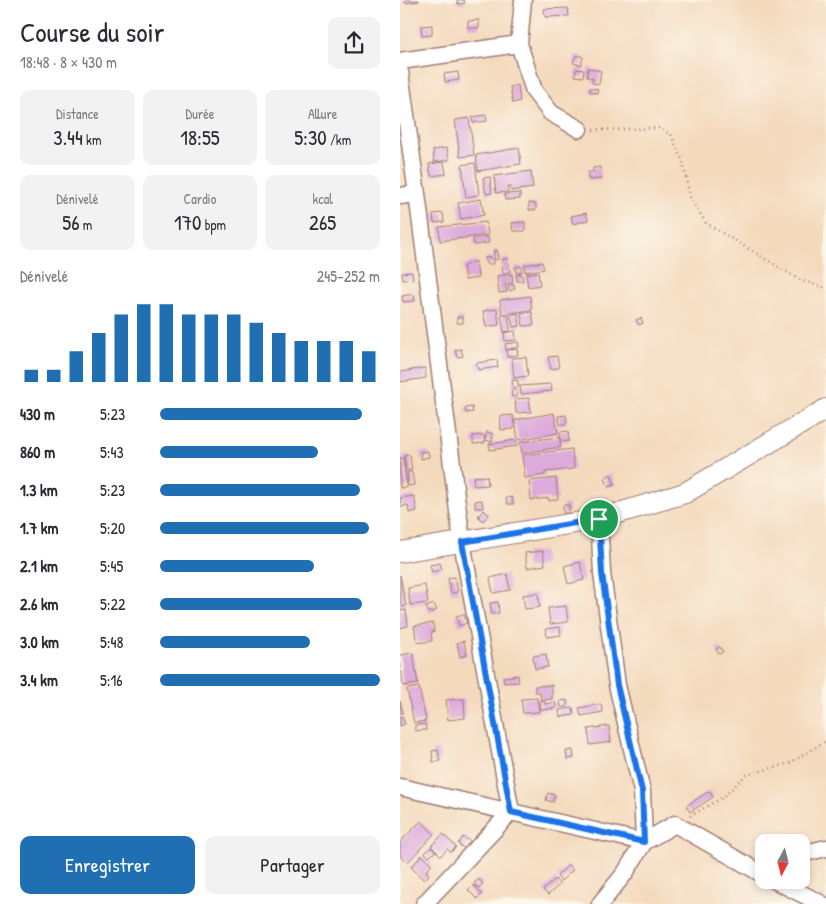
<!DOCTYPE html>
<html lang="fr">
<head>
<meta charset="utf-8">
<style>
	body { margin:0; font-family:"Patrick Hand",sans-serif; background:#f2f2f3; color:#2b2b33; height:100vh; display:flex; flex-direction:column; font-size:19px; white-space:nowrap }
	* { box-sizing:border-box; margin:0 }
	p { font-size:16px; color:#7c7c81 }
	.icon { flex:none; width:28px; height:28px; fill:none; stroke:currentColor; stroke-width:2; stroke-linecap:round; stroke-linejoin:round }
	.map { position:relative; flex:1; overflow:hidden }
	.side { display:flex; flex-direction:column; background:#fff; width:400px }
	.side>* { flex:none }
	.needle { width:32px; rotate:187deg }
	.buttons { position:absolute; left:355px; top:834px; display:grid; gap:10px }
	.buttons a { display:grid; place-items:center; width:55px; height:55px; border-radius:10px; background:#fff; box-shadow:0 2px 8px #0003; font-size:25px }
	.pin { position:absolute; display:grid; place-items:center; width:42px; height:42px; color:#fff; margin:-21px; border:2px solid #fff; border-radius:50%; box-shadow:0 1px 5px #0007 }
	.round { display:grid; place-items:center; flex:none; width:52px; height:52px; border-radius:10px; background:#f2f2f3 }
	.headline { display:flex; align-items:center; justify-content:space-between; height:85px; padding:0 20px }
	h1 { font-size:28px; font-weight:600; line-height:38px }
	.figures { display:grid; grid-template-columns:repeat(3,1fr); gap:8px; height:85px; padding:5px 20px }
	.figures div { display:grid; align-content:center; border-radius:10px; background:#f2f2f3; text-align:center }
	.figures b { font-size:21px; font-weight:600 }
	.figures small { font-size:14px; font-weight:400 }
	.figures p { font-size:14px }
	.chart { height:140px; padding:10px 20px }
	.chart p { display:flex; justify-content:space-between }
	.chart svg { width:100%; height:90px; margin-top:5px; stroke:#1f6fb2; stroke-width:6 }
	.cta { display:flex; gap:10px; margin-top:auto; padding:10px 20px }
	.cta a { flex:1; height:58px; border-radius:10px; background:#1f6fb2; color:#fff; font-size:20px; font-weight:600; line-height:58px; text-align:center }
	.cta a+a { background:#f2f2f3; color:#2b2b33 }
	ul { padding:0 20px; list-style:none; font-size:16px }
	li { display:grid; grid-template-columns:80px 60px 1fr; align-items:center; height:38px }
	li i { height:12px; border-radius:6px; background:#1f6fb2 }
	main { display:flex; flex:1; min-height:0 }
	.map>svg:first-child { display:block }
	.building { fill:#ddaadc }
	.lines { fill:none; stroke-linecap:round; stroke-linejoin:round }
	.minor-casing { stroke:#9f7c74; stroke-width:19 }
	.tertiary-casing { stroke:#9f7c74; stroke-width:22 }
	.path { stroke:#9f7c74; stroke-width:2.5; stroke-dasharray:1 4; stroke-linecap:butt }
	.minor { stroke:#fff; stroke-width:16 }
	.tertiary { stroke:#fff; stroke-width:20 }
	.route-casing { stroke:#fff; stroke-width:10 }
	.route { stroke:#1a73e8; stroke-width:6 }
</style>
</head>
<body>
<main>
<section class="side">
<div class="headline"><div><h1>Course du soir</h1><p>18:48 · 8 × 430 m</p></div><a class="round"><svg class="icon" aria-label="share" viewBox="0 0 24 24"><path d="M12 15V3M7 8l5-5 5 5M5 13v7h14v-7"/></svg></a></div>
<div class="figures">
<div><p>Distance</p><b>3.44<small> km</small></b></div>
<div><p>Durée</p><b>18:55</b></div>
<div><p>Allure</p><b>5:30<small> /km</small></b></div>
</div>
<div class="figures">
<div><p>Dénivelé</p><b>56<small> m</small></b></div>
<div><p>Cardio</p><b>170<small> bpm</small></b></div>
<div><p>kcal</p><b>265</b></div>
</div>
<div class="chart"><p><span>Dénivelé</span>245–252 m</p>
<svg viewBox="0 0 160 44" preserveAspectRatio="none"><path d="M5 44V38M15 44V38M25 44V29M35 44V20M45 44V11M55 44V6M65 44V6M75 44V11M85 44V11M95 44V11M105 44V15M115 44V20M125 44V24M135 44V24M145 44V24M155 44V29"/></svg>
</div>
<ul>
<li><b>430 m</b>5:23<i style="width:92%"></i></li>
<li><b>860 m</b>5:43<i style="width:72%"></i></li>
<li><b>1.3 km</b>5:23<i style="width:91%"></i></li>
<li><b>1.7 km</b>5:20<i style="width:95%"></i></li>
<li><b>2.1 km</b>5:45<i style="width:70%"></i></li>
<li><b>2.6 km</b>5:22<i style="width:92%"></i></li>
<li><b>3.0 km</b>5:48<i style="width:68%"></i></li>
<li><b>3.4 km</b>5:16<i style="width:100%"></i></li>
</ul>
<div class="cta"><a>Enregistrer</a><a>Partager</a></div>
</section>
<div class="map">
<svg width="426" height="904" viewBox="0 0 426 904">
	<rect width="100%" height="100%" fill="#fbf7ec"/>
	<filter id="ink" filterUnits="userSpaceOnUse"><feTurbulence type="fractalNoise" baseFrequency=".02" numOctaves="2"/><feDisplacementMap in="SourceGraphic" scale="10" xChannelSelector="R" yChannelSelector="G"/><feConvolveMatrix kernelMatrix="1 2 1 2 8 2 1 2 1" color-interpolation-filters="sRGB"/></filter>
	<filter id="wash" filterUnits="userSpaceOnUse"><feTurbulence type="fractalNoise" baseFrequency=".0096" numOctaves="4" result="noise"/><feDisplacementMap in="SourceGraphic" scale="20" xChannelSelector="R" yChannelSelector="G"/><feGaussianBlur stdDeviation="1.12" result="paint"/><feColorMatrix in="noise" values="0 0 0 0 0 0 0 0 0 0 0 0 0 0 0 0 0 1.4 0 .05"/><feComposite in="paint" operator="in"/></filter>
	<g filter="url(#wash)">
		<rect width="100%" height="100%" fill="#f4dabd"/>
		<g id="blocks">
			<path class="building" d="M5 0H19V1L5 3Z
				M57 0H64L65 3 58 4Z
				M168 8 169 16 145 17 144 9Z
				M79 20V28H68V21Z
				M32 25V35L22 36 21 26Z
				M176 55 183 57 181 65 173 63Z
				M188 68 201 71 199 84 192 83 193 78 187 77Z
				M176 69 184 70 183 77 175 76Z
				M58 72 59 80 45 82 44 74Z
				M118 85 120 101 113 103 110 87Z
				M190 88 198 89 197 93 190 92Z
				M86 115 87 121 73 123 72 117Z
				M69 118 74 155 60 157 55 120Z
				M47 148 49 160 34 162 33 150Z
				M119 148 121 164 78 171 76 155Z
				M44 162 46 174 31 176 29 164Z
				M75 163 79 195 66 197 62 165Z
				M200 167 201 179 188 180V172H193V168Z
				M131 171 133 188 111 191V186H108V192L96 193 94 176Z
				M90 177 92 193 86 194 83 178Z
				M120 193V199L105 200 104 194Z
				M81 199 84 215 61 219 58 203Z
				M129 203 136 204V210H129Z
				M43 213 44 222 34 223 33 214Z
				M186 213 188 220 173 224 171 216Z
				M86 222 88 235 40 241 39 227Z
				M125 222V231H113L112 223Z
				M88 237 89 243 74 245 73 239Z
				M97 250 98 259 95 260 93 251Z
				M92 257 93 264H86L85 258Z
				M108 258 110 272 103 273 101 260Z
				M76 261 78 278 65 280 63 266Z
				M142 262 144 269 125 272 124 265Z
				M121 266 122 272 116 273 115 267Z
				M12 272 13 279 3 280 2 273Z
				M138 272 140 285 128 287 126 274Z
				M112 274 113 282 105 284 107 292 99 293 97 276Z
				M122 274 123 281H117L116 275Z
				M113 284 115 289 109 291 108 285Z
				M14 294 15 301 3 302 2 296Z
				M130 296 132 310 102 314 100 300Z
				M97 309 99 325 86 327 83 311Z
				M132 312 134 325 123 326 121 313Z
				M118 313 120 326 113 327 110 315Z
				M108 315 110 331 104 332 101 316Z
				M57 317H63V323H57Z
				M241 318 243 323 239 325 236 320Z
				M115 331 116 340 105 341 104 333Z
				M118 342 119 347 106 350 105 344Z
				M61 349 63 356 57 357 55 350Z
				M117 349 118 355 107 357 106 350Z
				M157 356 159 368 151 369 148 357Z
				M126 357 128 376 114 378 112 358Z
				M97 360 98 367 78 370 76 363Z
				M25 368 26 378 0 382V372Z
				M112 380H117L119 387 113 388Z
				M151 384 152 391 121 394 120 386Z
				M116 389 117 396 112 397 111 390Z
				M129 398 131 412 116 413 115 399Z
				M72 407 73 412 66 413 65 408Z
				M154 413 158 433 118 440 115 420Z
				M113 415 114 429 101 430 100 416Z
				M166 415 167 423 160 425 158 416Z
				M168 431 169 441 161 442 160 432Z
				M87 432 93 434 92 442 85 440Z
				M84 435 85 443 73 444V436Z
				M159 437 161 447 122 453 120 442Z
				M116 440 117 446 90 450 89 444Z
				M172 449 174 469 145 472V475L125 478 122 455Z
				M28 451 29 457 21 459 20 452Z
				M10 455 12 470H6L4 456Z
				M0 458H3L7 487 0 488Z
				M7 472H12L14 485 8 486Z
				M211 474 215 485 208 487 205 477Z
				M87 476 88 485 74 486 73 477Z
				M156 478 158 499 149 501V498L131 500 129 481Z
				M14 496 17 511 9 513 8 505 1 507 0 498Z
				M112 497 113 504H107L106 498Z
				M82 500 83 508H75V501Z
				M163 505H169V513H163Z
				M84 510 89 515 83 521 78 516Z
				M143 551 145 565 127 568 125 553Z
				M180 562 184 580 168 584 164 566Z
				M40 563 42 569 32 572 30 565Z
				M107 574 110 590 93 593 90 578Z
				M0 575 6 606 0 607Z
				M55 577 58 592 51 593 48 578Z
				M25 585 28 603 10 605 8 588Z
				M138 593 140 607 125 609 123 595Z
				M98 602 99 613 92 614 90 603Z
				M34 604 37 610 29 613 26 607Z
				M166 606 168 622 150 624 148 608Z
				M6 610 8 626 0 628V611Z
				M64 614 67 623 59 626 56 616Z
				M33 623 34 632H31L32 641 17 643 14 626Z
				M160 627 161 635 147 637 146 629Z
				M64 641 67 655 60 657 57 643Z
				M320 647 323 652 319 654 316 649Z
				M13 653 18 684 3 686 0 655Z
				M146 654 148 667 135 669 133 656Z
				M118 675 119 682 104 683 103 677Z
				M152 685V699L141 700 140 692H135V686Z
				M19 687 26 721 14 723 7 689Z
				M137 698 139 712 123 713 121 699Z
				M64 699 65 718 48 720 46 700Z
				M144 700 145 704 155 702 156 708 141 710 140 701Z
				M167 700V707H161L160 701Z
				M0 701 3 713H0Z
				M201 704 203 712 181 716 179 708Z
				M173 708 174 715 160 717 159 710Z
				M2 716 5 724 0 726V717Z
				M25 724 26 730 15 731V725Z
				M209 726 211 742 190 745 188 729Z
				M38 750 40 761 33 762 32 751Z
				M173 750 174 758 167 759 166 751Z
				M309 791 313 797 290 812 286 806Z
				M148 793 155 795 153 802 146 800Z
				M21 821 34 834 7 863 0 856V842Z
				M43 834 56 847 51 852 47 849 41 856 31 846Z
				M63 837 70 841 65 849 58 844Z
				M31 847 35 852 29 857 25 853Z
				M22 855 32 865 26 871 29 875 24 880 11 867Z
				M168 865 173 870 161 881 157 876Z
				M79 879 83 884 78 888 74 883Z
				M155 879 160 884 148 895 143 890Z
				M73 885 82 894 77 899 68 890Z"/>
		</g>
	</g>
	<g filter="url(#ink)">
		<use href="#blocks" fill-opacity="0" stroke="#9f7c74" stroke-width="1"/>
		<g class="lines">
			<defs>
				<path id="minor" d="M123 0 119 44 134 91 151 113 179 129
					M0 61 119 44
					M0 72 17 194 0 196
					M17 194 62 542 111 812 24 904
					M199 519 202 573 217 685 242 791 244 842
					M0 787 244 842
					M401 854 426 848
					M374 880 422 904
					M200 904 225 873 244 842 275 824 364 875"/>
				<path id="tertiary" d="M0 552 199 519 285 493 426 409"/>
			</defs>
			<use href="#minor" class="minor-casing"/>
			<use href="#tertiary" class="tertiary-casing"/>
			<path class="path" d="M193 130 260 128 271 135 283 162 290 198 306 223 400 280 426 288
				M290 816 322 798 346 775 390 763 426 741"/>
			<use href="#minor" class="minor"/>
			<use href="#tertiary" class="tertiary"/>
		</g>
	</g>
	<g class="lines" filter="url(#ink)">
		<defs>
			<path id="route" d="M199 519 202 573 217 685 242 791 244 842 111 812 62 542Z"/>
		</defs>
		<use href="#route" class="route-casing"/>
		<use href="#route" class="route"/>
	</g>
</svg>
<div class="buttons">
<a><svg class="needle" viewBox="-14 -14 28 28"><path d="M0-13l5 13h-10z" fill="#e53935"/><path d="M0 13l5-13h-10z" fill="#7c7c81"/></svg></a>
</div>
<div class="pin" style="left:199px;top:519px;background:#1e9e55"><svg class="icon" aria-label="arrive" viewBox="0 0 24 24"><path d="M6 21V4h12l-3 4 3 4H6"/></svg></div>
</div>
</main>
</body>
</html>
